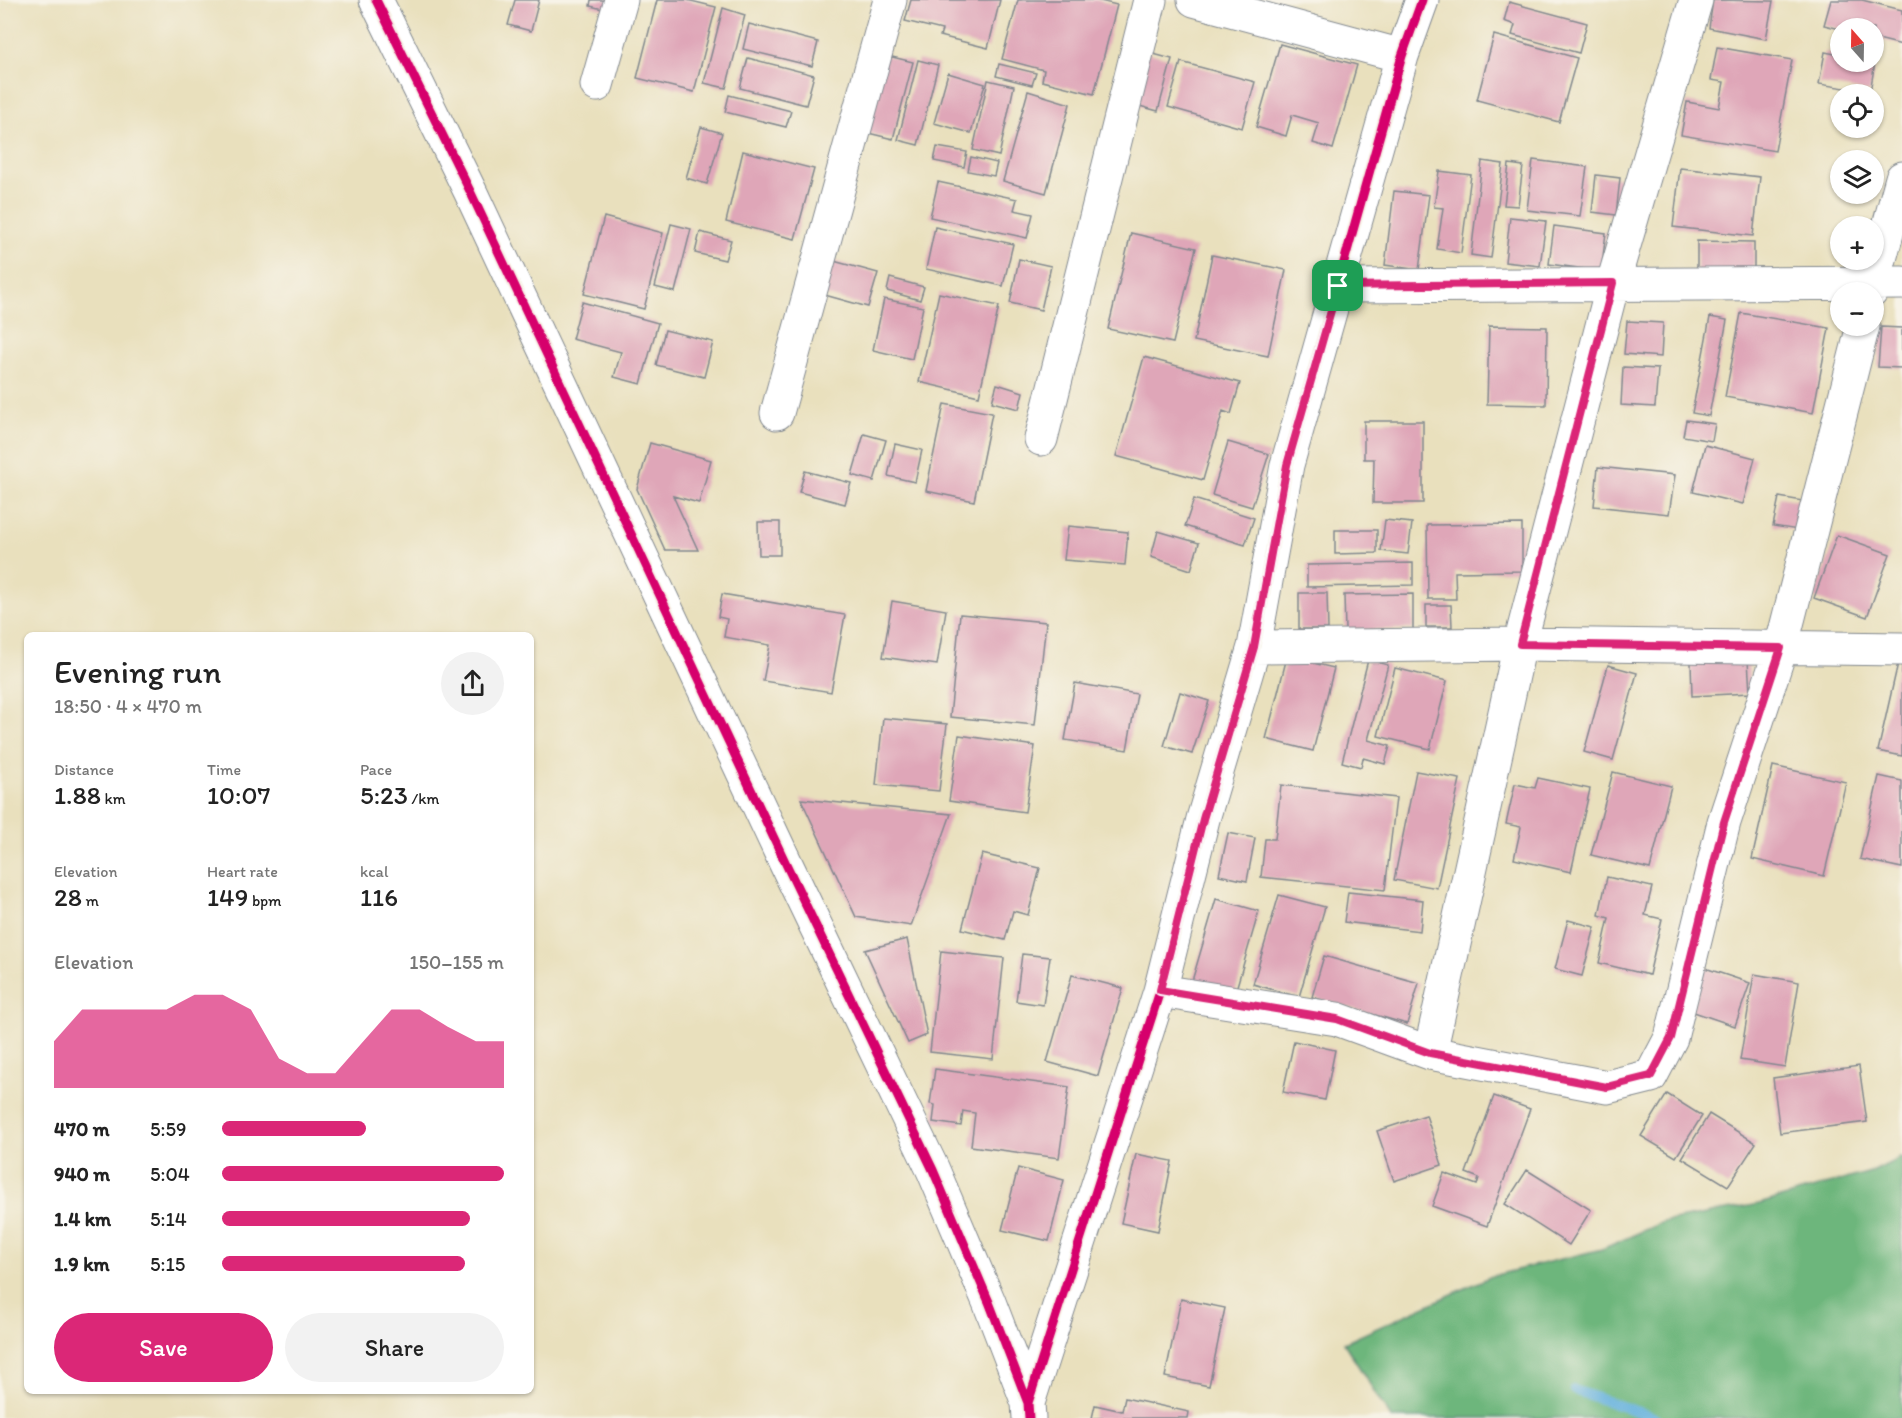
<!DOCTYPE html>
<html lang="en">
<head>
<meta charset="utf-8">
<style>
	body { margin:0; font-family:Itim,sans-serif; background:#f2f2f2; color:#222; height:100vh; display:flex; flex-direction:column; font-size:22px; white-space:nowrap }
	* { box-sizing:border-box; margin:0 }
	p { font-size:20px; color:#767676 }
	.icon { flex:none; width:33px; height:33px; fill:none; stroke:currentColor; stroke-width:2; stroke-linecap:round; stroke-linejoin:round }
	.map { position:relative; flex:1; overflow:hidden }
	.details { position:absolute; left:24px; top:632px; width:510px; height:762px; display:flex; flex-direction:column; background:#fff; border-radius:9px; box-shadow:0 2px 4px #0004 }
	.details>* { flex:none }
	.needle { width:39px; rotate:340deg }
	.controls { position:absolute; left:1830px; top:18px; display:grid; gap:12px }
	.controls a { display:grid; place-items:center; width:54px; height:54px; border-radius:50%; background:#fff; box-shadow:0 2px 4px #0004; font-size:30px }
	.pin { position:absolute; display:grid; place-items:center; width:51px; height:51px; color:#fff; margin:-26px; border-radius:12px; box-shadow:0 3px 9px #0006 }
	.round { display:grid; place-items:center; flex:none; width:63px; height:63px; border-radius:32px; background:#f2f2f2 }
	.overview { display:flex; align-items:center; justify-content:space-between; height:102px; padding:0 30px }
	h1 { font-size:33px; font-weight:600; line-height:45px }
	.stats { display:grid; grid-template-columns:repeat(3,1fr); gap:9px; height:102px; padding:6px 30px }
	.stats div { display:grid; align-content:center }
	.stats b { font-size:26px; font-weight:600 }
	.stats small { font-size:16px; font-weight:400 }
	.stats p { font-size:16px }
	.chart { height:168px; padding:12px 30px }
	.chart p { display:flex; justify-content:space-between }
	.chart svg { width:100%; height:108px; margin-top:6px; fill:#db2777; opacity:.7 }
	.primary-button { display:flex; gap:12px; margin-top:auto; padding:12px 30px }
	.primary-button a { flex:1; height:69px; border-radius:36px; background:#db2777; color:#fff; font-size:24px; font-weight:600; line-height:69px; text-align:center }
	.primary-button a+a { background:#f2f2f2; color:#222 }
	ul { padding:0 30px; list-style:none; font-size:20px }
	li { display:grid; grid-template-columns:96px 72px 1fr; align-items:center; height:45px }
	li i { height:15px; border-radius:8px; background:#db2777 }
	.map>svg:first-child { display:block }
	.forest { fill:#6db67c; stroke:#44726d; stroke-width:1.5 }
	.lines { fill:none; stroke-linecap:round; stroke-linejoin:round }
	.stream { stroke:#64b1dd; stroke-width:10 }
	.building { fill:#dfa6b8 }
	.minor-casing { stroke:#82888e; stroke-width:35 }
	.minor { stroke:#fff; stroke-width:33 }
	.cycleway-casing { stroke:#f7f3e8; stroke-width:13 }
	.cycleway { stroke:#d6006c; stroke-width:9 }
	.route-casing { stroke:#fff; stroke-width:12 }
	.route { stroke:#db2777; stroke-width:8 }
</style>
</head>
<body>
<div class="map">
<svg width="1902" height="1418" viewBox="0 0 1902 1418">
	<rect width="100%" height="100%" fill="#f7f3e8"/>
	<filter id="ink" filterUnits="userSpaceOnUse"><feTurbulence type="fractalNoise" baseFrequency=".0167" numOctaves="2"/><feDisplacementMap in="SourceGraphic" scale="12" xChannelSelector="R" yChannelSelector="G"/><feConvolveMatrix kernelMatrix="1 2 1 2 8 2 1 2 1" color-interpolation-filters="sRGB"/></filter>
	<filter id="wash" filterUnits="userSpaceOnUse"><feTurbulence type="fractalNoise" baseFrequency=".008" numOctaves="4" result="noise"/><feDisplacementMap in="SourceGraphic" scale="24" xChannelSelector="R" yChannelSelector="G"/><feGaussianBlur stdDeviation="1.35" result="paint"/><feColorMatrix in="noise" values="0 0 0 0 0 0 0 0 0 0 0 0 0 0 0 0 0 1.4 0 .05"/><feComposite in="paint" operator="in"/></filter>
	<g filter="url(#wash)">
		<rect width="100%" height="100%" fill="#e9e0bd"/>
		<path class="forest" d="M1902 1157V1418H1391L1344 1343 1492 1276 1602 1249 1663 1222 1759 1204 1874 1171Z"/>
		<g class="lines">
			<path class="stream" d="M1574 1390 1656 1418"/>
		</g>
		<g id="blocks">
			<path class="building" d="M515 0H539L531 31 508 25Z
				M591 0H613L611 11 590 6Z
				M657 0H687L716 7 694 92 637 78Z
				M911 0H1000L988 48 940 36 942 30 905 21Z
				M1018 0H1096L1117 5 1094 94 1042 81 1044 70 1002 59Z
				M1713 0 1773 1 1766 39 1709 28Z
				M1831 0H1862L1902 10V45L1874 38V28L1840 29 1824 25Z
				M1509 2 1587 23 1579 53 1512 35 1515 25 1504 21Z
				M723 8 745 15 726 88 704 83Z
				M749 24 818 42 812 66 743 49Z
				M1494 35 1577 58 1559 122 1477 100Z
				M1280 44 1357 65 1333 149 1313 143 1319 123 1292 115 1286 136 1256 127Z
				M1717 47 1792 60 1775 151 1681 135 1687 102 1719 108 1724 82 1711 80Z
				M1146 52 1172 59 1158 111 1132 104Z
				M1825 52 1840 55V62H1875L1870 92 1819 84Z
				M884 55 913 62 893 139 864 132Z
				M748 58 814 75 806 105 740 88Z
				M918 60 938 65 918 145 898 140Z
				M1181 62 1255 82 1242 128 1168 107Z
				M999 64 1036 73 1032 85 996 76Z
				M948 73 985 84 971 133 934 123Z
				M988 80 1014 86 999 156 973 150Z
				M1028 91 1070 104 1046 193 1003 181Z
				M729 95 791 111 786 127 725 112Z
				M701 127 722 133 707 184 686 178Z
				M937 147 967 152 964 167 934 161Z
				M743 151 814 169 795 239 726 222Z
				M971 157 997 163 994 176 968 171Z
				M1533 160 1587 167 1580 216 1527 210Z
				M1482 161 1503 164 1491 258 1471 255Z
				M1509 164 1523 166 1518 206 1504 205Z
				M1680 168 1760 177 1753 236 1673 227Z
				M1439 171 1471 175 1461 253 1437 249 1443 208 1434 207Z
				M1596 175 1620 178 1616 215 1592 212Z
				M938 182 1017 199 1014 210 1033 214 1027 238 930 217Z
				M1394 191 1429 195 1419 270 1385 265Z
				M604 217 663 233 644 309 584 294Z
				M1510 217 1546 221 1540 266 1505 262Z
				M671 224 691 229 675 292 655 287Z
				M1554 226 1606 233 1601 271 1549 264Z
				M935 227 1013 244 1003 286 926 269Z
				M700 232 731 240 725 260 695 253Z
				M1131 233 1196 248 1173 343 1108 329Z
				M1697 241 1754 242V272L1697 271Z
				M1212 255 1286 270 1268 356 1194 341Z
				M1019 259 1051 266 1041 310 1010 303Z
				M830 260 878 273 868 307 821 294Z
				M890 278 924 287 920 300 887 291Z
				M939 293 999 306 979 396 919 382Z
				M884 299 923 307 912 359 873 350Z
				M582 302 658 323 641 384 614 377 621 352 572 339Z
				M1741 313 1829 328 1813 413 1725 397Z
				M1710 317 1727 320 1709 416 1692 413Z
				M1627 321 1663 323 1661 357 1624 354Z
				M1489 326 1547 327 1546 405 1487 404Z
				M1881 327 1902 328V368L1878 367Z
				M665 330 713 342 704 377 656 365Z
				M1144 357 1240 383 1231 414 1223 411 1203 480 1116 456Z
				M1623 367 1658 369 1655 407 1621 405Z
				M997 384 1023 392 1019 409 992 402Z
				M944 404 992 413 974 501 926 491Z
				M1686 420 1715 424 1712 441 1683 436Z
				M1364 421H1423V503H1373L1374 459H1364Z
				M864 434 886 440 874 481 852 475Z
				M1228 442 1269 454 1252 507 1212 495Z
				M650 443 711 460 699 503 673 496 698 550H665L637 489Z
				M895 444 922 450 915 482 888 476Z
				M1705 445 1755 458 1743 504 1693 492Z
				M1598 467 1675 475 1669 514 1594 506Z
				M805 471 851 483 845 504 799 492Z
				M1779 497 1803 501 1798 530 1773 526Z
				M1194 499 1254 518 1245 545 1185 526Z
				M1385 520 1412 523 1408 554 1381 551Z
				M758 522H780V555H759Z
				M1522 524V571L1455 572 1456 599H1428L1427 525Z
				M1068 526 1128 532 1125 565 1064 560Z
				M1335 530H1377V553L1335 554Z
				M1158 531 1199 543 1191 570 1151 557Z
				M1837 535 1890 554 1867 617 1814 598Z
				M1413 563V585L1307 587V565Z
				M1299 593H1327L1328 629H1299Z
				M722 594 845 615 831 692 763 681 770 645 724 637 727 619 718 617Z
				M1413 594V629L1345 630 1344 595Z
				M892 601 946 610 937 665 883 657Z
				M1426 605H1451L1452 627H1426Z
				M960 614 1046 622 1035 725 950 717Z
				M1287 657 1334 668 1313 751 1266 739Z
				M1368 660 1388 665 1368 740 1390 746 1385 764 1363 758 1361 767 1342 762Z
				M1748 660 1750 693 1692 696 1691 662Z
				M1898 663 1902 664V756L1878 751Z
				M1608 665 1637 673 1613 760 1584 752Z
				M1395 668 1447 681 1430 749 1378 736Z
				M1075 683 1137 694 1127 750 1065 740Z
				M1180 692 1209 701 1192 754 1164 746Z
				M883 718 947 724 939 791 876 785Z
				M959 735 1035 746 1025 812 949 801Z
				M1773 766 1846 782 1824 876 1752 859Z
				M1416 771 1460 779 1437 888 1394 880Z
				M1613 772 1671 786 1650 869 1591 855Z
				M1879 776 1902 781V868L1860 859Z
				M1538 778 1590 789 1571 872 1514 859 1521 827 1506 824 1515 784 1535 788Z
				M1281 785 1396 798 1385 890 1261 877 1265 839H1275Z
				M801 799 951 814 911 926 856 917Z
				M1228 833 1255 838 1247 881 1219 875Z
				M982 854 1040 868 1028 915 1013 911 1005 940 962 929Z
				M1607 877 1652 887 1645 915 1662 919 1649 975 1599 963 1609 918 1599 915Z
				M1348 892 1423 900 1420 931 1344 922Z
				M1279 895 1325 907 1299 997 1253 984Z
				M1216 899 1259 911 1235 993 1192 981Z
				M1568 920 1595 927 1582 976 1555 969Z
				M907 939 927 1035 908 1043 865 950Z
				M941 951 1004 958 993 1059 930 1052Z
				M1022 954 1050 957 1043 1005 1016 1001Z
				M1324 956 1419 983 1407 1024 1312 997Z
				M1705 968 1750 983 1735 1026 1691 1011Z
				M1754 974 1799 982 1785 1067 1740 1060Z
				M1072 975 1123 988 1098 1076 1047 1062Z
				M1294 1041 1335 1050 1325 1100 1283 1092Z
				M1859 1066 1867 1122 1780 1133 1773 1078Z
				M935 1069 1069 1087 1059 1158 971 1146 975 1113 963 1111 961 1126 933 1122 935 1105 930 1104Z
				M1667 1094 1702 1116 1676 1157 1641 1136Z
				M1494 1096 1530 1109 1487 1226 1432 1206 1444 1173 1477 1185 1479 1178 1466 1173Z
				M1709 1114 1756 1143 1728 1186 1682 1158Z
				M1426 1115 1442 1165 1394 1181 1377 1131Z
				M1136 1154 1172 1161 1158 1231 1121 1223Z
				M1018 1168 1064 1180 1049 1241 1002 1230Z
				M1527 1170 1591 1210 1569 1245 1505 1204Z
				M1181 1299 1225 1308 1209 1386 1165 1377Z
				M1125 1398 1189 1412 1188 1418H1092L1095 1405 1122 1411Z"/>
		</g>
	</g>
	<g filter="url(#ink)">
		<use href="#blocks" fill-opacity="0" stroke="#82888e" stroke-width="1.5"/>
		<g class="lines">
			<defs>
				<path id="minor" d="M376 0 470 191 787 866 933 1170 989 1302 1028 1403 1029 1418
					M1194 0 1402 56
					M597 85 621 0
					M1338 286 1902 283
					M1871 292 1902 178
					M777 413 890 0
					M1041 439 1150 0
					M1254 647 1520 644 1902 649
					M1160 991 1337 1019 1430 1053 1607 1087 1651 1076 1671 1038 1724 822 1781 648 1863 326
					M1430 1053 1520 644 1613 283 1696 0
					M1028 1403 1160 991 1203 819 1254 647 1287 465 1402 56 1422 0"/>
			</defs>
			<use href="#minor" class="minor-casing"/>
			<use href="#minor" class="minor"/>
			<defs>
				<path id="cycleway" d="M376 0 470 191 787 866 933 1170 989 1302 1028 1403 1029 1418
					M1028 1403 1160 991 1203 819 1254 647 1287 465 1402 56 1422 0"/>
			</defs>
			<use href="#cycleway" class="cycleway-casing"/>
			<use href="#cycleway" class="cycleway"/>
		</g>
	</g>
	<g class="lines" filter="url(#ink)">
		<defs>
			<path id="route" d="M1613 283 1520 644 1781 648 1724 822 1671 1038 1651 1076 1607 1087 1430 1053 1337 1019 1160 990 1203 819 1254 647 1287 465 1338 286Z"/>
		</defs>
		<use href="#route" class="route-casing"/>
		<use href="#route" class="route"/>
	</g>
</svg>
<div class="controls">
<a><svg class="needle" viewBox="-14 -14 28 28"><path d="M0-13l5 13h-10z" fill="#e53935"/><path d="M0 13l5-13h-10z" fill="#767676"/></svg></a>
<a><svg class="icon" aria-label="locate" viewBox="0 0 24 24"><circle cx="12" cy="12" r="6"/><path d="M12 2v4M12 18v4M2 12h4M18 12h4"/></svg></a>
<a><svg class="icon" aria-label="layers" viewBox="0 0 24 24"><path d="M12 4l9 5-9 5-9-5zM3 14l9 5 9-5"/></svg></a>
<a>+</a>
<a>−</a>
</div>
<div class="pin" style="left:1338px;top:286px;background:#1e9e55"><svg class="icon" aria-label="arrive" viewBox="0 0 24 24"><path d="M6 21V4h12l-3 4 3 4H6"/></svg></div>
<section class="details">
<div class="overview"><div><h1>Evening run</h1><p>18:50 · 4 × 470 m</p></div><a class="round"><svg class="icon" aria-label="share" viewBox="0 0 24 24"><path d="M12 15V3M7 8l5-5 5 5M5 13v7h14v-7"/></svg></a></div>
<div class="stats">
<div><p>Distance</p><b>1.88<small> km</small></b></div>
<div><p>Time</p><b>10:07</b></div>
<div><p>Pace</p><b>5:23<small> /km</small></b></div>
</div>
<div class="stats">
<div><p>Elevation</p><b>28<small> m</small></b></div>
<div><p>Heart rate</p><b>149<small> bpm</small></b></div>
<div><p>kcal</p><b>116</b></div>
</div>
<div class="chart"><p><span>Elevation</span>150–155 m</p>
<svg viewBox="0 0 160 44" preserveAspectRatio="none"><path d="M0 44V25L10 12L20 12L30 12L40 12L50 6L60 6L70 12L80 32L90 38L100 38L110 25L120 12L130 12L140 19L150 25L160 25V44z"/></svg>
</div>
<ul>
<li><b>470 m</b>5:59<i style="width:51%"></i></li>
<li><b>940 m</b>5:04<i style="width:100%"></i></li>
<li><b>1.4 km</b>5:14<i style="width:88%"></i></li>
<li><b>1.9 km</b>5:15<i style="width:86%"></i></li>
</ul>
<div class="primary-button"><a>Save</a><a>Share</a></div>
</section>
</div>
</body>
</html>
